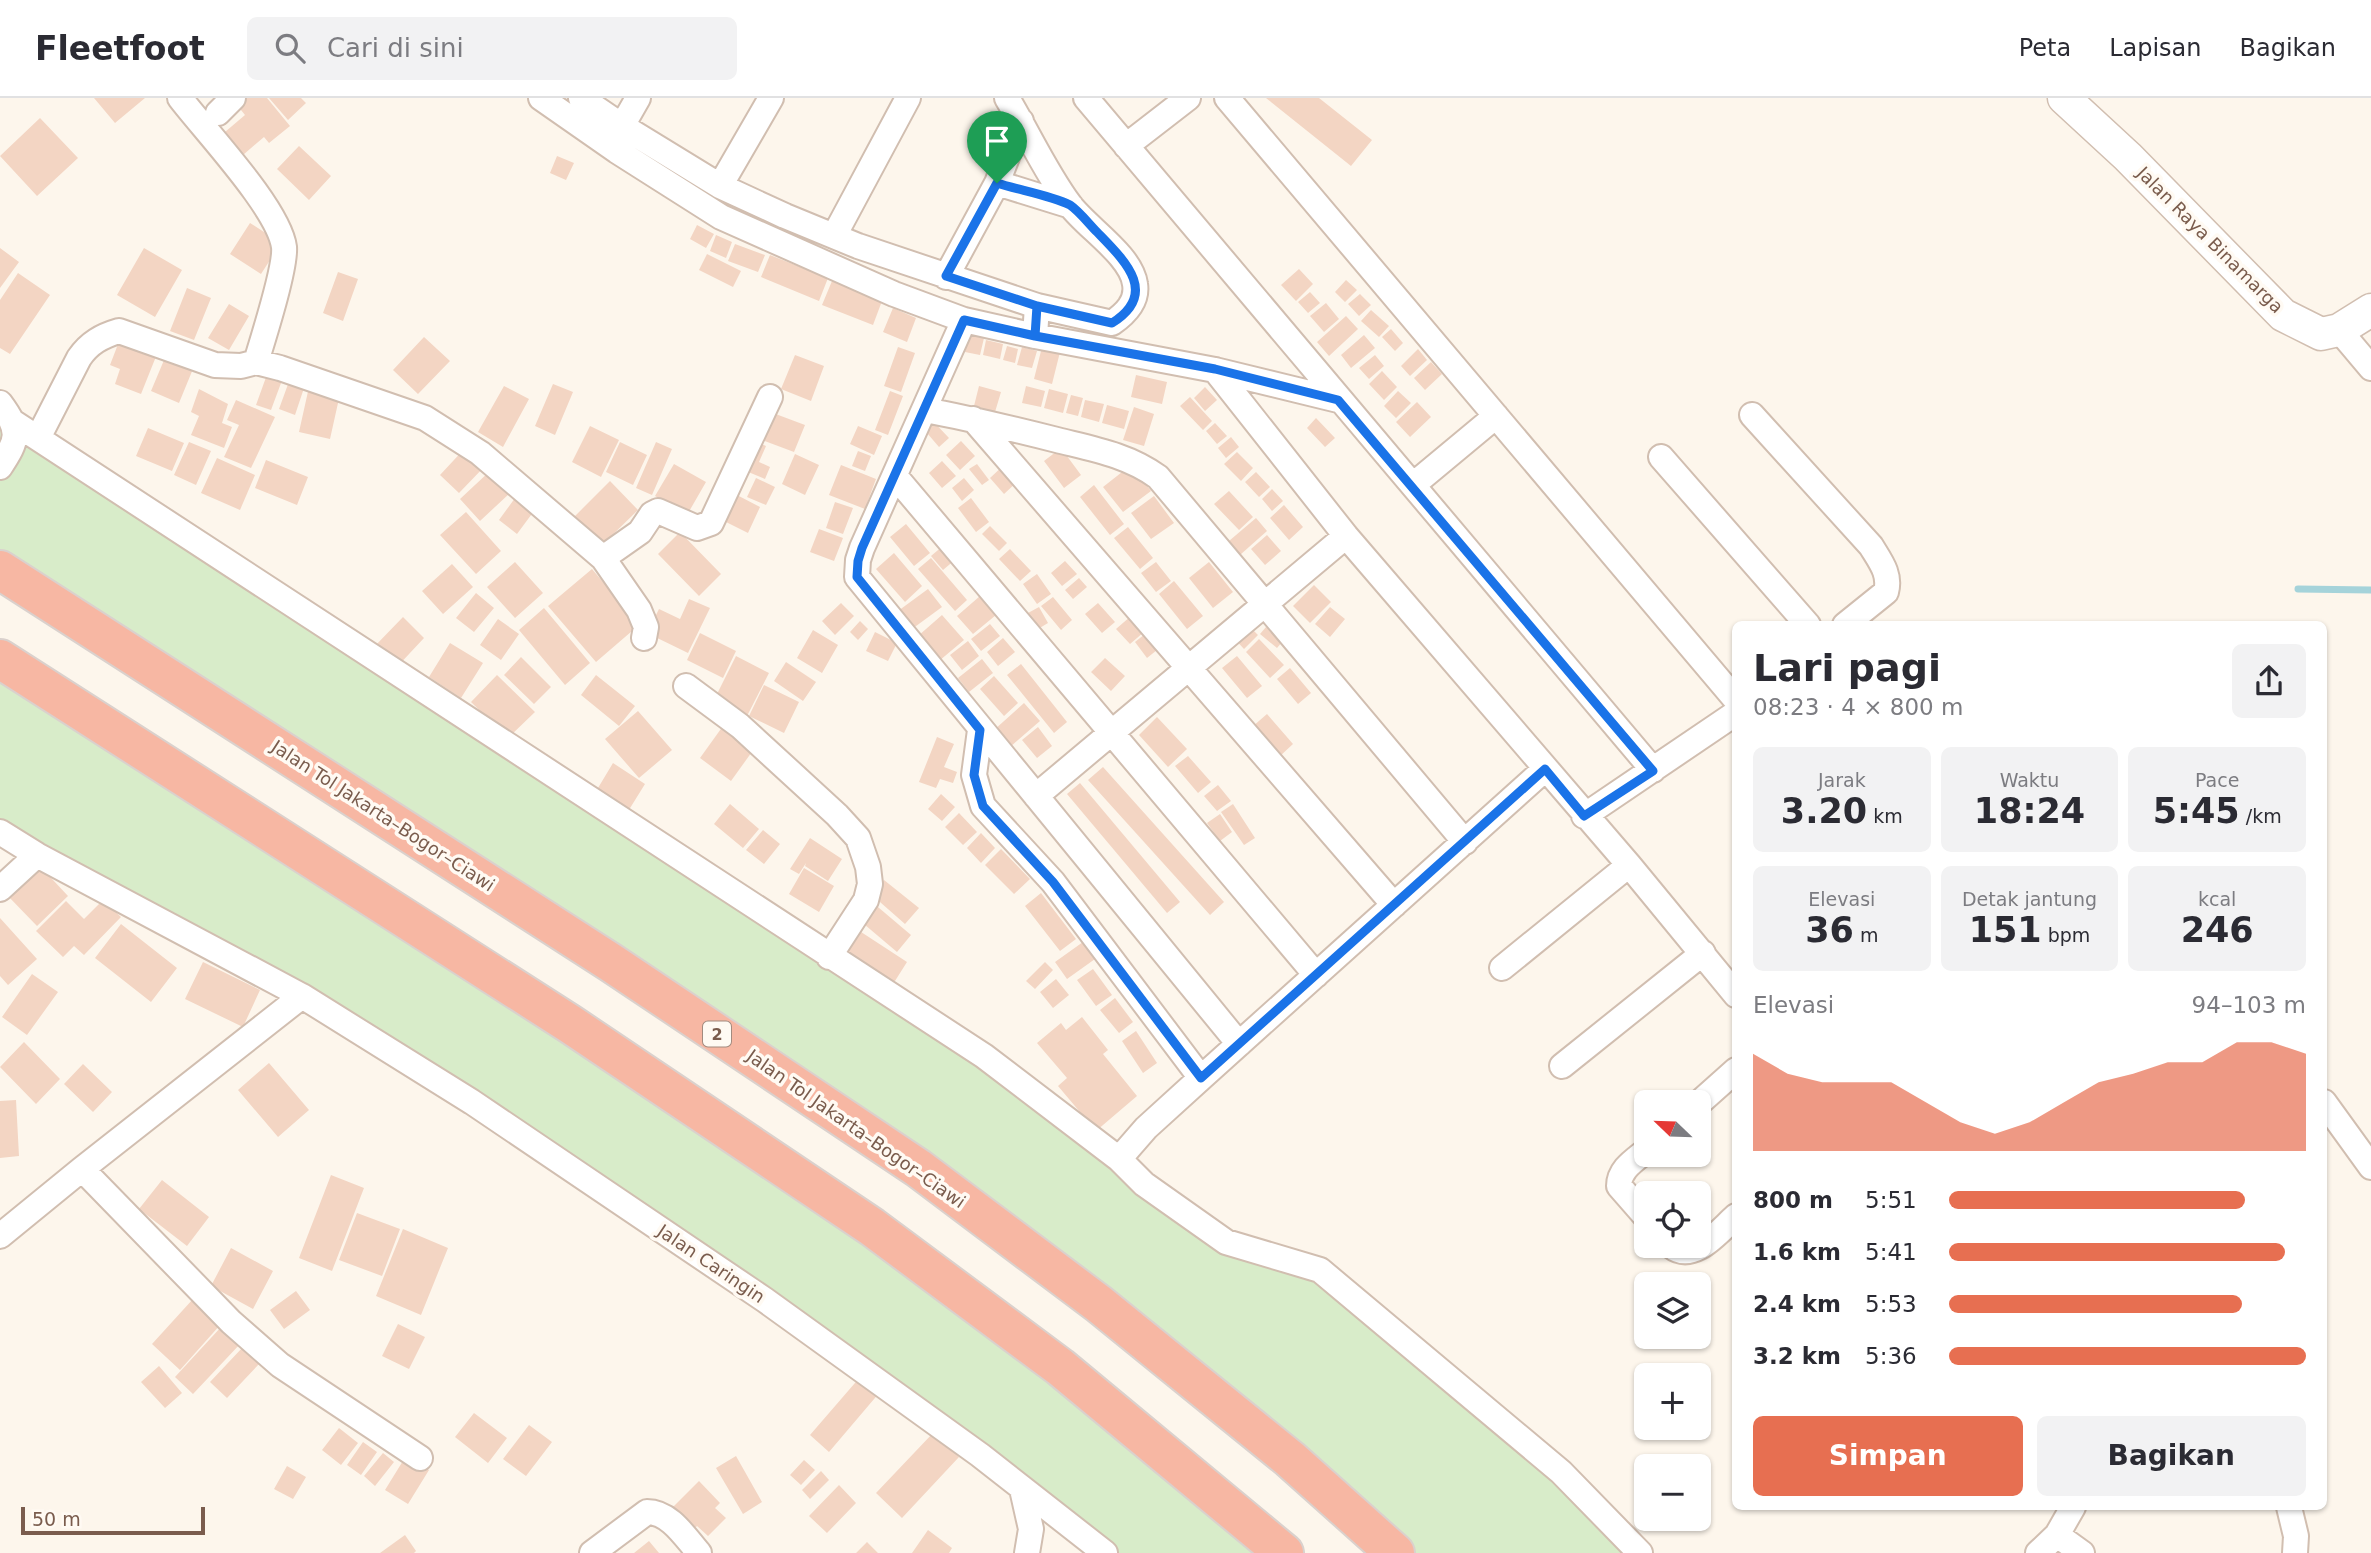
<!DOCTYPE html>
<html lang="id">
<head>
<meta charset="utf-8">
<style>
	body { margin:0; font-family:"DejaVu Sans",sans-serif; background:#f2f2f3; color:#2b2b33; height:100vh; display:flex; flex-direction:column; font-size:26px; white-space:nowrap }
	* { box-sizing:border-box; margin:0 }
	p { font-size:23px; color:#7c7c81 }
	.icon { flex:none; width:38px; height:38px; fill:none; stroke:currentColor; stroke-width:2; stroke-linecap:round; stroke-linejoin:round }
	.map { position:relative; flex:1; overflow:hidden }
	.drawer { position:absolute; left:1732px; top:523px; width:595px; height:889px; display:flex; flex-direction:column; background:#fff; border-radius:10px; box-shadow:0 2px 5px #0004 }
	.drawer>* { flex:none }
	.needle { width:46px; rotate:293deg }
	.buttons { position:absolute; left:1634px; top:992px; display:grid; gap:14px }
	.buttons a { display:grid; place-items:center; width:77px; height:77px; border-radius:10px; background:#fff; box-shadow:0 2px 5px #0004; font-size:35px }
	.scale { position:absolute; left:21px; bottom:18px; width:184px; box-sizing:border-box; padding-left:7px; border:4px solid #7a5c4d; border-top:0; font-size:19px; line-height:24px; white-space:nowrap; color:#7a5c4d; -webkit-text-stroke:5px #fffaf3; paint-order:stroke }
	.pin { position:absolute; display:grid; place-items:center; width:60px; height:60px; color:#fff; margin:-72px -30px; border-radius:50% 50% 50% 0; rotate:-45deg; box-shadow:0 0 7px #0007 }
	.pin .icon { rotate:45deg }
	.round { display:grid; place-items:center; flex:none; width:74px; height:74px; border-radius:10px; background:#f2f2f3 }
	.head { display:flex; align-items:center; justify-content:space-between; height:119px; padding:0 21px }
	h1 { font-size:38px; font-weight:700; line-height:52px }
	.figures { display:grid; grid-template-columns:repeat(3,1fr); gap:10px; height:119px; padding:7px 21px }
	.figures div { display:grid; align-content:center; border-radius:10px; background:#f2f2f3; text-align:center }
	.figures b { font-size:35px; font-weight:700 }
	.figures small { font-size:19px; font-weight:400 }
	.figures p { font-size:19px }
	.chart { height:196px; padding:14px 21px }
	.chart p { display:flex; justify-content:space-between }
	.chart svg { width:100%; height:126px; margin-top:7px; fill:#e76f51; opacity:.7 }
	.primary-button { display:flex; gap:14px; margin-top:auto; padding:14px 21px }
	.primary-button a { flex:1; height:80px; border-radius:10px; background:#e76f51; color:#fff; font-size:28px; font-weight:700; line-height:80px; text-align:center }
	.primary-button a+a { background:#f2f2f3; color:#2b2b33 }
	ul { padding:0 21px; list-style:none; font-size:23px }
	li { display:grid; grid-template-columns:112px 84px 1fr; align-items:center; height:52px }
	li i { height:18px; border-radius:9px; background:#e76f51 }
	header { display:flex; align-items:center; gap:42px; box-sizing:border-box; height:98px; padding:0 35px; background:#fff; border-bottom:2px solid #e1e1e2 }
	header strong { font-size:33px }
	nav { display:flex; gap:38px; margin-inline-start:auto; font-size:24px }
	.search { width:490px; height:63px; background:#f2f2f3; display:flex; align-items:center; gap:18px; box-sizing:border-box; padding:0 24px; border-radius:10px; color:#7c7c81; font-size:26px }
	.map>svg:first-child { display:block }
	.green { fill:#d8ecc9 }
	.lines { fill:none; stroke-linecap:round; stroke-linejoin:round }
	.stream { stroke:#a5d3da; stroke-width:7 }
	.building { fill:#f3d5c3 }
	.minor-casing { stroke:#d1beb0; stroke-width:28 }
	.tertiary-casing { stroke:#d1beb0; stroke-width:35 }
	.motorway-casing { stroke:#dad1cd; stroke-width:42 }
	.minor { stroke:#fff; stroke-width:24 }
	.tertiary { stroke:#fff; stroke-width:32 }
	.motorway { stroke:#f7b7a3; stroke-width:38 }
	.route-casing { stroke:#fff; stroke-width:14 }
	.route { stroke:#1a73e8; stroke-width:9 }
	.labels { text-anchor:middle; stroke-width:7; stroke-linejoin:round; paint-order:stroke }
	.shield { fill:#fffaf3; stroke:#a28b7f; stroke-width:2 }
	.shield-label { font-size:16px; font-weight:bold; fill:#7a5c4d }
	.street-label { font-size:18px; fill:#7a5c4d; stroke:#fffaf3 }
</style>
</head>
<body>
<header>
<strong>Fleetfoot</strong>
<div class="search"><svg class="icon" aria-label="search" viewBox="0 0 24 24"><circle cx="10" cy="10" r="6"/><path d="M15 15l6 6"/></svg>Cari di sini</div>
<nav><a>Peta</a><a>Lapisan</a><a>Bagikan</a></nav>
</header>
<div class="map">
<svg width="2371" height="1455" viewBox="0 0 2371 1455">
	<rect width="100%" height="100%" fill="#fdf6ec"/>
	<path class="green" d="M0 307 829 859 1226 1144 1320 1172 1640 1455H1395L1107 1213 0 472Z
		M0 561 686 1004 1284 1455H1105L440 984 0 730Z"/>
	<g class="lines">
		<path class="stream" d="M2298 491 2371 492"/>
	</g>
	<path class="building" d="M94 0H145L115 25Z
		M235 0H267L290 28 269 45 264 39 243 57 225 34 245 17 233 2Z
		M269 0H301L306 5 288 22Z
		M1266 0H1319L1372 42 1351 68Z
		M40 20 78 60 37 98 0 58Z
		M299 48 331 78 309 102 277 71Z
		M557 58 574 65 566 82 550 75Z
		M250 125 281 145 261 176 230 156Z
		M697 127 714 136 706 150 690 141Z
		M716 137 732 144 726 160 710 153Z
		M735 146 765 157 758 174 728 163Z
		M0 150 19 164 0 190Z
		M144 150 182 172 155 219 117 197Z
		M707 156 741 173 733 189 699 172Z
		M770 157 828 180 819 203 761 179Z
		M1299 171 1313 186 1296 203 1281 187Z
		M338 174 358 181 343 223 323 215Z
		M18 175 50 197 10 256 0 250V202Z
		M1346 182 1357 192 1345 204 1335 194Z
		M832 183 882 203 873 227 822 207Z
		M187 190 211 200 194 242 170 233Z
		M1310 194 1320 205 1308 215 1298 204Z
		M1360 196 1371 207 1359 218 1348 206Z
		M1326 205 1339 221 1324 234 1310 218Z
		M229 206 249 218 229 252 208 240Z
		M893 210 916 220 907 244 883 234Z
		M1371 212 1389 228 1379 239 1361 223Z
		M1346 218 1358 231 1329 258 1317 244Z
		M1391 231 1403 245 1395 253 1382 239Z
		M969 237 984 240 980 257 965 254Z
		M1364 237 1375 250 1351 270 1341 257Z
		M424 239 450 263 418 296 393 272Z
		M120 241 157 256 141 296 115 286 120 271 110 267Z
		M1044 241 1062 246 1052 286 1034 281Z
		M986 242 1003 246 1000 261 983 257Z
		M1007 248 1018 251 1015 265 1003 262Z
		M898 249 915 255 901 294 884 288Z
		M1022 249 1037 253 1032 270 1017 267Z
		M1418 251 1427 262 1410 278 1401 268Z
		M167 255 195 266 179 305 151 293Z
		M795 257 824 268 811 303 781 291Z
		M1375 257 1384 268 1369 281 1359 270Z
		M1431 264 1442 276 1425 292 1414 280Z
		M269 271 284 277 271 312 256 307Z
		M1382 273 1397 289 1384 302 1369 286Z
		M1136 277 1167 284 1162 306 1131 299Z
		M291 278 306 284 295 317 279 311Z
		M553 286 573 294 555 337 535 328Z
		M504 288 529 301 503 349 478 334Z
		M979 288 1001 294 995 314 974 308Z
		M1026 288 1045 293 1041 309 1022 305Z
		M309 289 340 296 330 341 299 334Z
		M1205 289 1217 302 1205 313 1194 300Z
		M199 291 228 306 222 325 232 329 224 350 191 337 199 318 191 314Z
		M1049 291 1068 296 1063 315 1044 310Z
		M890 293 903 298 888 337 875 332Z
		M1398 293 1411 305 1396 320 1384 308Z
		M1071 297 1083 300 1078 318 1066 315Z
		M1190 299 1212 323 1203 332 1180 308Z
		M236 302 275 319 251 370 224 359 239 327 227 322Z
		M1085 302 1104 306 1099 324 1081 319Z
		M1417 304 1431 319 1410 339 1396 324Z
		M1107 307 1129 313 1124 331 1102 325Z
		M1134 309 1154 316 1144 348 1123 342Z
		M773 315 805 327 794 354 762 342Z
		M930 320 949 340 939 349 921 328Z
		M1316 320 1335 340 1325 349 1307 330Z
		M1215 325 1227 338 1217 346 1206 333Z
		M590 328 619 342 601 379 572 364Z
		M858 328 882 338 874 357 850 346Z
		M148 330 184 345 172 373 136 358Z
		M1231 339 1239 349 1226 360 1218 350Z
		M753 342 766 348 759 364 770 369 765 381 741 371Z
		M961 343 975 358 960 372 946 357Z
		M189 344 211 353 196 387 174 377Z
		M620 344 647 357 633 387 606 374Z
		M656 344 672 351 652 397 636 390Z
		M467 348 486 367 459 395 440 377Z
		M1061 350 1081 377 1064 390 1044 363Z
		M858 353 871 358 865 373 852 368Z
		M1237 354 1253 370 1241 383 1224 366Z
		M795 356 819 367 805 397 782 386Z
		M217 360 255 377 240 412 201 395Z
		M266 362 308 379 297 407 255 390Z
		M942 363 956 378 942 390 929 375Z
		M674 366 706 384 687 417 655 398Z
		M977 366 989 382 982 387 969 371Z
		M1005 366 1019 382 1004 396 990 380Z
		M841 367 876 381 865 411 829 397Z
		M1131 367 1151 393 1123 414 1103 389Z
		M490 373 510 395 480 423 460 401Z
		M1256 374 1270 389 1259 399 1245 384Z
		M756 380 775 389 766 407 747 399Z
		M964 380 974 392 962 403 952 390Z
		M610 383 638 412 598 451 571 422Z
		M1094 387 1124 426 1110 437 1080 399Z
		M1272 391 1283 403 1272 413 1262 401Z
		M1229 393 1253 419 1239 432 1214 406Z
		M735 396 760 409 748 435 722 422Z
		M1154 398 1174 425 1151 441 1131 415Z
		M515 400 534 413 517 436 499 422Z
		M971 400 989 424 976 434 958 410Z
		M835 404 853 410 843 436 826 430Z
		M1284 407 1303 429 1289 442 1270 420Z
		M466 414 501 453 476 476 440 437Z
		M1256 420 1267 433 1240 457 1229 443Z
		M906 426 930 455 914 468 890 439Z
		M990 428 1007 445 999 453 982 436Z
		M1128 429 1153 460 1140 471 1114 440Z
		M819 431 843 440 834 463 810 454Z
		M680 434 721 476 699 498 658 456Z
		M1267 437 1281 453 1265 467 1251 451Z
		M944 447 956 461 943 472 931 458Z
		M1010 451 1031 473 1020 483 999 461Z
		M894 455 922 488 905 504 876 471Z
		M931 460 967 502 955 513 918 471Z
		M1065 463 1077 476 1062 488 1051 475Z
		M515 464 543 495 515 520 487 489Z
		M1156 464 1171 483 1156 494 1141 475Z
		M1209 464 1233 494 1213 510 1189 480Z
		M452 466 473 489 443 516 422 493Z
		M592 471 639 527 596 564 548 508Z
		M1037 476 1051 496 1037 506 1023 486Z
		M1079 480 1087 489 1073 501 1065 492Z
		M1174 483 1203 518 1187 531 1159 496Z
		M1314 487 1331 504 1310 525 1293 508Z
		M928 491 942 509 912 531 898 513Z
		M476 495 494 510 474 534 456 520Z
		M980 498 996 517 973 536 957 518Z
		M1053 499 1072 522 1061 532 1041 508Z
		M689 501 710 510 688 555 647 535 659 511 680 521Z
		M841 505 854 518 835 537 822 523Z
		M1098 505 1115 524 1102 535 1085 516Z
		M1039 509 1048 525 1038 531 1028 515Z
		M1330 509 1345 521 1330 539 1315 526Z
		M544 510 590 565 565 587 519 532Z
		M942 517 964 542 939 563 918 538Z
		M1131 518 1144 534 1130 546 1116 531Z
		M403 519 424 540 395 571 373 550Z
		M498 521 519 536 501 562 480 547Z
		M860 523 868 531 858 542 850 534Z
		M1246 525 1258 537 1244 551 1232 538Z
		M990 526 1000 538 981 553 971 541Z
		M1266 529 1283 543 1277 550 1260 536Z
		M813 532 838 547 822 575 797 560Z
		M875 534 897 545 888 563 866 553Z
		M700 535 736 553 723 580 687 562Z
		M1145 536 1157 552 1147 560 1135 544Z
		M1003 540 1015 554 998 568 987 554Z
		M1259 541 1284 567 1270 580 1246 554Z
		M968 543 979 558 962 572 950 557Z
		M450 545 483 565 461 600 429 579Z
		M736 558 769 575 746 620 713 604Z
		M1237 558 1262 588 1247 600 1222 570Z
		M521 559 551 589 534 606 504 577Z
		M1105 560 1125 578 1111 593 1091 574Z
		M982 561 993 575 969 594 958 580Z
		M786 564 816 584 803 603 774 583Z
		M1021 566 1067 624 1054 635 1007 577Z
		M1290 570 1311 595 1298 606 1277 581Z
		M497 577 535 614 508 640 471 604Z
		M596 577 635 608 619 628 581 597Z
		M994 578 1018 605 1004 618 980 591Z
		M764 587 799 604 784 635 749 618Z
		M1024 605 1040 623 1010 649 994 632Z
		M638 613 672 652 639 680 605 641Z
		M1267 616 1293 646 1279 659 1252 629Z
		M1157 619 1187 651 1168 669 1139 637Z
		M723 628 754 651 731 683 700 660Z
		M1038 629 1052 648 1037 660 1022 642Z
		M937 639 954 646 944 669 957 674 953 685 940 681 936 690 919 684Z
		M1188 658 1211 684 1198 695 1175 668Z
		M613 665 645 686 627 715 595 695Z
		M1103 669 1224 804 1210 817 1088 682Z
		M1080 685 1180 804 1167 815 1067 696Z
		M1218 687 1231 703 1217 713 1204 698Z
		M941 696 955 709 942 723 928 711Z
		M730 706 759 731 743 750 714 726Z
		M1233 706 1255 740 1244 747 1221 714Z
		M959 715 977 734 963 747 945 729Z
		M1220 716 1232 734 1220 743 1207 725Z
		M763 732 780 746 764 766 746 752Z
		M981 735 995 750 981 765 967 750Z
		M810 740 842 761 828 783 805 768 806 765 799 776 790 771Z
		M1001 751 1030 781 1014 796 985 767Z
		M38 766 68 798 37 828 6 796Z
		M804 770 834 788 819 814 789 796Z
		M884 782 919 810 905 826 872 797Z
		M1041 795 1076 841 1060 853 1025 808Z
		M103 802 121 819 84 857 74 848 63 859 36 833 66 803 84 821Z
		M872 804 911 837 897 854 858 821Z
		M0 820 37 861 8 887 0 878Z
		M121 826 177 870 151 904 95 860Z
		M858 832 907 864 888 894 839 863Z
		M1083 844 1095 861 1067 881 1055 864Z
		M203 864 260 892 243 929 185 901Z
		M1045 864 1053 872 1035 891 1026 883Z
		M1093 871 1112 897 1096 908 1077 882Z
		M32 876 58 894 27 937 2 919Z
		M1056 881 1069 897 1053 910 1040 894Z
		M1115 900 1133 924 1119 935 1100 912Z
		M1082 919 1108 952 1103 956 1137 998 1096 1033 1058 988 1067 980 1037 945 1061 925 1066 932Z
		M1136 933 1157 965 1143 975 1122 943Z
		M24 944 60 981 36 1006 0 969Z
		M269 965 309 1012 278 1039 238 992Z
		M83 966 112 994 93 1014 64 986Z
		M16 1002 19 1058 0 1060V1003Z
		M331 1077 364 1090 332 1173 299 1160Z
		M162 1082 209 1119 187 1148 139 1111Z
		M357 1115 400 1131 382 1178 339 1162Z
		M403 1131 448 1150 421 1217 376 1198Z
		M231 1150 273 1173 253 1211 211 1188Z
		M296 1193 310 1212 284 1231 270 1212Z
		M193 1201 221 1226 180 1272 152 1246Z
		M398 1226 425 1239 409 1271 382 1258Z
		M222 1228 241 1245 193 1296 175 1279Z
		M243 1249 260 1265 227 1300 210 1284Z
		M159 1268 182 1295 165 1310 141 1284Z
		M861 1278 880 1294 829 1354 810 1337Z
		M474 1315 507 1340 488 1365 455 1339Z
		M529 1327 552 1344 526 1378 503 1361Z
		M339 1330 358 1345 341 1367 322 1352Z
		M933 1335 959 1359 902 1420 876 1395Z
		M363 1344 377 1354 361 1377 347 1367Z
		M383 1355 394 1364 375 1388 364 1378Z
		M406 1358 429 1372 408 1406 385 1392Z
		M736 1358 762 1404 743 1416 716 1370Z
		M804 1362 815 1372 801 1387 790 1377Z
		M287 1368 306 1379 293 1401 274 1391Z
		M821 1373 829 1382 810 1401 802 1392Z
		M699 1383 720 1405 715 1410 726 1420 708 1438 697 1428 695 1430 673 1409Z
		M839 1387 856 1405 827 1435 809 1418Z
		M928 1432 952 1450 949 1455H912Z
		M405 1437 416 1453 414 1455H380Z
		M649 1443 659 1455H634Z
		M867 1444 878 1455H856Z"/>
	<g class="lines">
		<defs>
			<path id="minor" d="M180 0C206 34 279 111 284 149 286 169 263 241 256 264
				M541 0 617 53 721 119 894 196 964 222 1035 238 1215 272 1338 302
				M581 0 622 28 720 88 785 118 858 148 1037 208 1035 238
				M1007 0C1028 35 1046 75 1070 107 1087 130 1131 157 1135 186 1138 204 1125 216 1112 225L1037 208
				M1086 0 1653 672
				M1227 0 1736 602
				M218 15 233 0
				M622 28 638 0
				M1126 48 1188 0
				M997 85 1071 108
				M720 88 771 0
				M834 138 908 0
				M946 179 997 85 1021 23
				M964 222 862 450 858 462 857 479 1239 946
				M2339 232 2371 270
				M1215 272 1346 438 1629 767 1736 897
				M0 305C21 333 18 342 0 369
				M925 312C969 320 1013 331 1057 342 1093 351 1128 357 1158 379L1465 744
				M1752 317 1871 448C1880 463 1891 476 1886 494L1845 527
				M973 321 1394 807
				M13 324 984 958 1119 1061
				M38 340 79 260C89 245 102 238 119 233L215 267 241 268 256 264 280 270 425 320 480 355 603 460 639 512 646 529 644 540
				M1661 359 1808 527
				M895 378 1316 877
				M1413 387 1496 318
				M603 460 640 434 652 416 658 413 697 430 711 425 770 299
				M686 588 740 628 837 717 858 740 868 769 870 786 866 802 829 859
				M980 632 974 677 983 708 1053 784 1201 980
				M1545 671 1201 980 1146 1030 1119 1061 1144 1086 1226 1144 1320 1172 1561 1374 1640 1455
				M1036 698 1346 438
				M1584 718 1736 615
				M0 734 37 757 302 898 472 1004 765 1202 980 1357 1105 1455
				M0 791 37 757
				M1502 870 1629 767
				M1562 968 1703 855
				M2324 1004 2371 1069
				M1699 1005 1736 972
				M1647 1052C1635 1062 1619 1071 1619 1088L1647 1120
				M82 1071 231 1224 280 1267 420 1360
				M0 1138 82 1071 302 898
				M1671 1148C1694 1166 1719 1133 1736 1118
				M1022 1391 1031 1431 1027 1455
				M2289 1409 2296 1438 2295 1455
				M2057 1437 2082 1455
				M592 1455 647 1414C670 1414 685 1439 699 1455
				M2038 1455 2057 1437 2073 1409"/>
			<path id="tertiary" d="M2064 0 2128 59 2283 217 2321 236 2339 232 2371 212"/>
			<path id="motorway" d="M0 472 610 864 918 1070 1099 1206 1290 1361 1395 1455
				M0 561 570 926 872 1129 1060 1269 1284 1455"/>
		</defs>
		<use href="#minor" class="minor-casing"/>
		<use href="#tertiary" class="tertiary-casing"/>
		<use href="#motorway" class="motorway-casing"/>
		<use href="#minor" class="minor"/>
		<use href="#tertiary" class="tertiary"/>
		<use href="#motorway" class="motorway"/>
	</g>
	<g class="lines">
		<defs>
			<path id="route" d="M997 85 946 178 1037 208 1035 238 964 222 862 450 858 463 857 479 980 632 974 677 983 708 1053 784 1201 980 1545 671 1584 718 1653 673 1338 302 1215 271 1035 238 1037 208 1112 225C1160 195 1124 162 1097 134 1089 126 1079 113 1070 107 1050 97 1018 92 997 85"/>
		</defs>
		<use href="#route" class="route-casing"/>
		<use href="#route" class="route"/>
	</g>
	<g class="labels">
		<rect class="shield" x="703" y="923.5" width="28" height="25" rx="5"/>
		<g class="shield-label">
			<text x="717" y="942">2</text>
		</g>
		<g class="street-label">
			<text transform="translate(2210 142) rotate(45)" y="6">Jalan Raya Binamarga</text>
			<text transform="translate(383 718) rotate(33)" y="6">Jalan Tol Jakarta–Bogor–Ciawi</text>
			<text transform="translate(856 1031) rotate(35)" y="6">Jalan Tol Jakarta–Bogor–Ciawi</text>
			<text transform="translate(711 1166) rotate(34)" y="6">Jalan Caringin</text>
		</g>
	</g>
</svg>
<div class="buttons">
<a><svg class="needle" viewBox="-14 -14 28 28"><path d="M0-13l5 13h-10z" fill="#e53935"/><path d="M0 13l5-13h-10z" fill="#7c7c81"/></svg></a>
<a><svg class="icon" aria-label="locate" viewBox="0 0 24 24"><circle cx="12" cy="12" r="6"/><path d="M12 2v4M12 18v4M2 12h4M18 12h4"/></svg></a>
<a><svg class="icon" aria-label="layers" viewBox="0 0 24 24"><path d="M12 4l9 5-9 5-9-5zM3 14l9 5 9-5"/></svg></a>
<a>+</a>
<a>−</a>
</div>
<div class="scale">50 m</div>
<div class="pin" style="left:997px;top:85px;background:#1e9e55"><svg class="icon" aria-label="arrive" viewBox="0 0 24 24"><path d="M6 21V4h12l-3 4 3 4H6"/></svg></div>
<section class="drawer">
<div class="head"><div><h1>Lari pagi</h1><p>08:23 · 4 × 800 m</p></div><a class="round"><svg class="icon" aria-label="share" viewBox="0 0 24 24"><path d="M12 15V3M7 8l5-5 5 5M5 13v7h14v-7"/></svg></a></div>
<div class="figures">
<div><p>Jarak</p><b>3.20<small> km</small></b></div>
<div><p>Waktu</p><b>18:24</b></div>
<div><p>Pace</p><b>5:45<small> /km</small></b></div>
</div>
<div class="figures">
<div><p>Elevasi</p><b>36<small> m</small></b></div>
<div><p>Detak jantung</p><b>151<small> bpm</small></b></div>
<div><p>kcal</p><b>246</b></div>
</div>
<div class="chart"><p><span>Elevasi</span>94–103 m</p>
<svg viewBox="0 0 160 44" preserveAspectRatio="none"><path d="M0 44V10L10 17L20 20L30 20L40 20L50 27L60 34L70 38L80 34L90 27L100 20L110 17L120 13L130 13L140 6L150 6L160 10V44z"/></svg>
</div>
<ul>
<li><b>800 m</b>5:51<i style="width:83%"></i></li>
<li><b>1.6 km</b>5:41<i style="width:94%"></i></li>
<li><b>2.4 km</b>5:53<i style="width:82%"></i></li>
<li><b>3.2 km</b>5:36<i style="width:100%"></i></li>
</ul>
<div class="primary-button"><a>Simpan</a><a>Bagikan</a></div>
</section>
</div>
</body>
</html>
